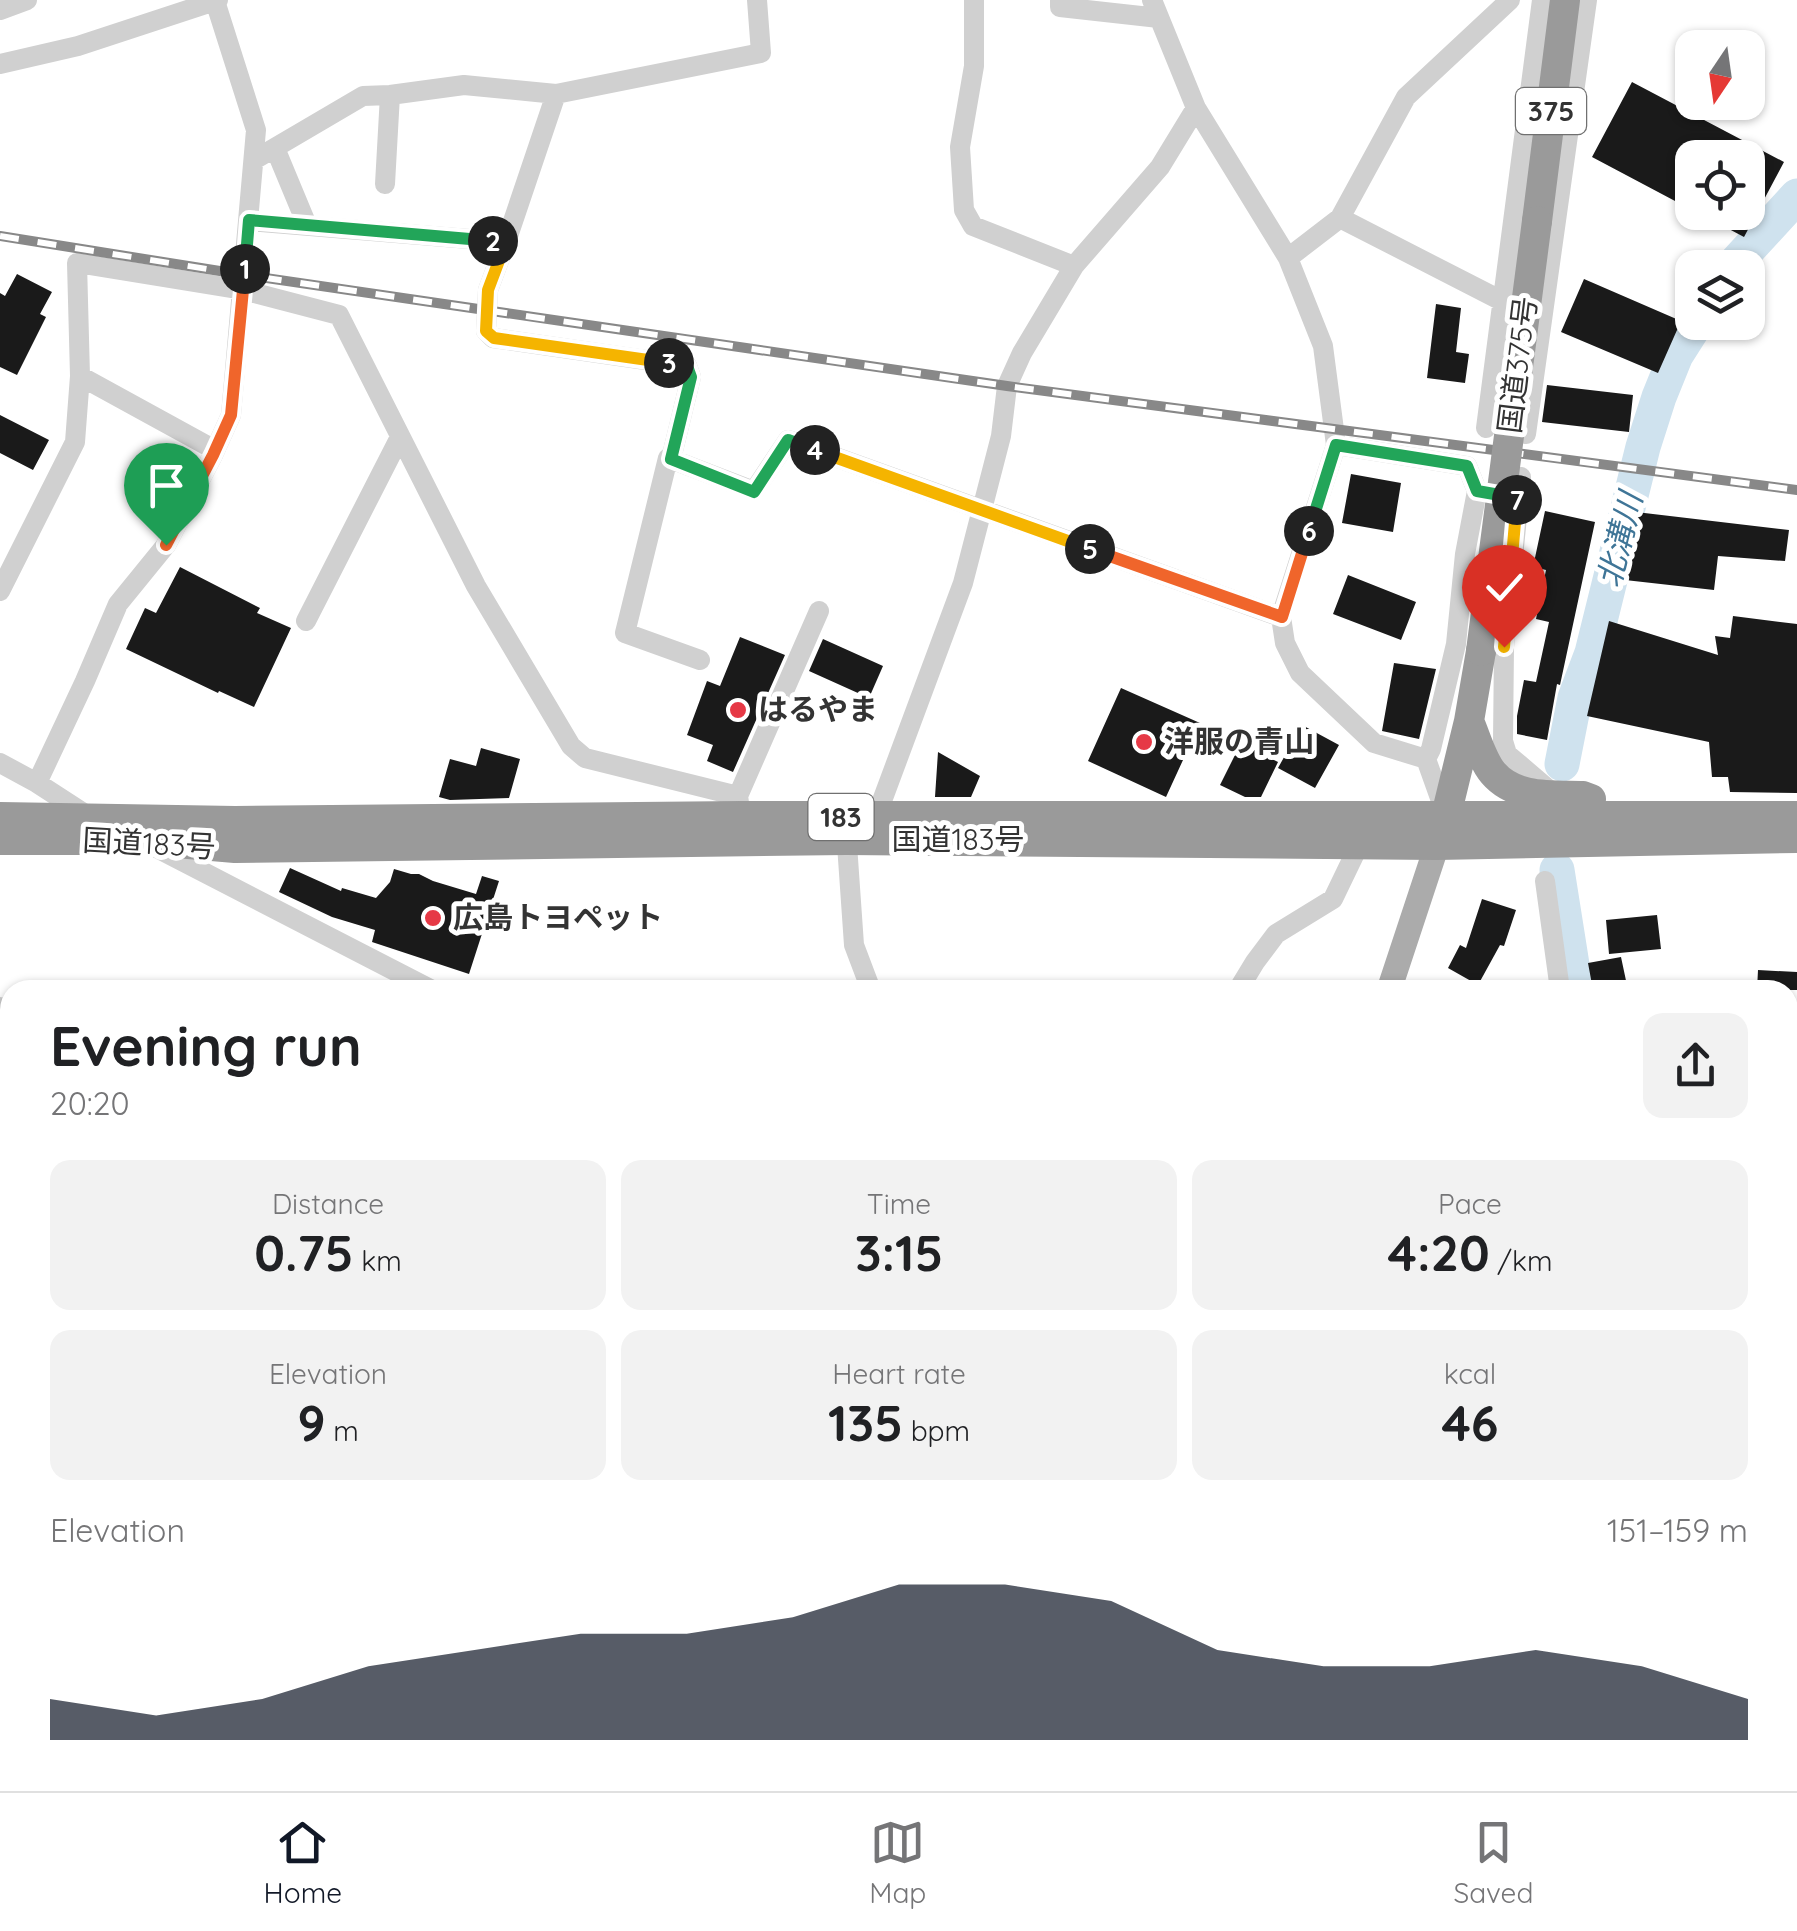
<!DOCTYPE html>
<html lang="en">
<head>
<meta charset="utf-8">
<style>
	body { margin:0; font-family:Quicksand,"Noto Sans JP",sans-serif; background:#f2f2f2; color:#202124; height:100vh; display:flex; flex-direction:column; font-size:38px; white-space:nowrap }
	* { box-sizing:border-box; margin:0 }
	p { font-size:32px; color:#757577 }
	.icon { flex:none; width:55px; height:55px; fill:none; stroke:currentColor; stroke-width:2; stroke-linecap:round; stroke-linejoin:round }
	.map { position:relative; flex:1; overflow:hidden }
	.details { position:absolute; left:0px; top:980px; width:1798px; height:812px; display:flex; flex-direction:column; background:#fff; border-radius:30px 30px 0 0; box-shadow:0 2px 8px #0004 }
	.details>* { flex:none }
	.needle { width:65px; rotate:193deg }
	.fabs { position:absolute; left:1675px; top:30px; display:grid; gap:20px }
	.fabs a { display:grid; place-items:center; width:90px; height:90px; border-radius:20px; background:#fff; box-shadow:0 2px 8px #0004; font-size:50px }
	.pin { position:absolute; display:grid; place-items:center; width:85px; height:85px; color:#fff; margin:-102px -42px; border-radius:50% 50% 50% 0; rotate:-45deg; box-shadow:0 0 10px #0007 }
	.pin .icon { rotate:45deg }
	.km { position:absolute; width:50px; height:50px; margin:-25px; border-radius:50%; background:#222; color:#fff; font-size:28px; line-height:50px; text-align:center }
	.round { display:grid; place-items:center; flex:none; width:105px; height:105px; border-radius:20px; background:#f2f2f2 }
	.summary { display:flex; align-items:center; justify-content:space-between; height:170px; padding:0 50px }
	h1 { font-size:55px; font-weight:800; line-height:75px }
	.stats { display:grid; grid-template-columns:repeat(3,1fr); gap:15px; height:170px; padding:10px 50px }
	.stats div { display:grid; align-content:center; border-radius:20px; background:#f2f2f2; text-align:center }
	.stats b { font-size:50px; font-weight:800 }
	.stats small { font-size:28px; font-weight:400 }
	.stats p { font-size:28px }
	.chart { height:280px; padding:20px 50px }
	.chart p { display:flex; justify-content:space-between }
	.chart svg { width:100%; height:180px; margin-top:10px; fill:#111827; opacity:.7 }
	.dock { display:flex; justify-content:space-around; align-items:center; height:140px; border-top:2px solid #e0e0e0; background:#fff; font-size:28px; color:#757577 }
	.dock a { display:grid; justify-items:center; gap:5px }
	.dock .on { color:#111827 }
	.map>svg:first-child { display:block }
	.water { fill:url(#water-ripples) }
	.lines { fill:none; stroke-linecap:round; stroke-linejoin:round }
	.river { stroke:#cfe2ee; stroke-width:35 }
	.building { fill:#1a1a1a }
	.minor { stroke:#d0d0d0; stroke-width:20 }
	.major { stroke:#ababab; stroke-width:25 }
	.highway { stroke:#9a9a9a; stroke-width:30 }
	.rail-casing { stroke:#888; stroke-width:10 }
	.rail { stroke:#fff; stroke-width:6; stroke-dasharray:19; stroke-linecap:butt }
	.highway-bridge { stroke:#9a9a9a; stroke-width:30 }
	.split-1-casing { stroke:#fff; stroke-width:20 }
	.split-2-casing { stroke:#fff; stroke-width:20 }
	.split-3-casing { stroke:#fff; stroke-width:20 }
	.split-4-casing { stroke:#fff; stroke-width:20 }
	.split-5-casing { stroke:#fff; stroke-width:20 }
	.split-6-casing { stroke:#fff; stroke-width:20 }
	.split-7-casing { stroke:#fff; stroke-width:20 }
	.split-8-casing { stroke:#fff; stroke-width:20 }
	.split-1 { stroke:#f0652b; stroke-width:12 }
	.split-2 { stroke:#22a559; stroke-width:12 }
	.split-3 { stroke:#f5b400; stroke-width:12 }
	.split-4 { stroke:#22a559; stroke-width:12 }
	.split-5 { stroke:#f5b400; stroke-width:12 }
	.split-6 { stroke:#f0652b; stroke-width:12 }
	.split-7 { stroke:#22a559; stroke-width:12 }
	.split-8 { stroke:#f5b400; stroke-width:12 }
	.poi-dot { fill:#e63946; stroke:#fff; stroke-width:4 }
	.labels { text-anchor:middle; stroke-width:10; stroke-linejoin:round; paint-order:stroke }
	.shield { fill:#fff; stroke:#707070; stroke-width:2.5 }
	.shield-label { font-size:28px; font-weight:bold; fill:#333 }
	.street-label { font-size:30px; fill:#333; stroke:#fff }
	.poi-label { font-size:30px; font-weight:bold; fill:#333; stroke:#fff; text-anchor:start }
	.water-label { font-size:32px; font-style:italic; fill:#3f7597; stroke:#fff }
</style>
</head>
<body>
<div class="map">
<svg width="1797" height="1791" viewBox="0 0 1797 1791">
	<defs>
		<pattern id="water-ripples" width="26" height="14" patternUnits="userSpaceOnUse" patternTransform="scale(2.5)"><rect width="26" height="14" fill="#cfe2ee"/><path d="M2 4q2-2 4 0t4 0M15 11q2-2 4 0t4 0" fill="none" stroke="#b2c2cd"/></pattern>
	</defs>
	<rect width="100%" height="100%" fill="#fff"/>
	<path class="water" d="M0 1216 10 1221V1392L0 1385Z
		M604 1783 611 1791H329L324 1783Z"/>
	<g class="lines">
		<path class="river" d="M1731 268 1797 196
			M1562 764 1575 698 1592 653 1643 447 1659 397 1676 355 1697 322
			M1557 870 1576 990
			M1788 1285 1797 1289"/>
	</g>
	<path class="building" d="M1632 82 1784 162 1744 237 1697 212H1748V158H1692V210L1592 157Z
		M17 274 52 292 40 314 46 317 17 375 0 367V293L5 296Z
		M1584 279 1681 321 1658 373 1561 332Z
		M1436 304 1461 308 1456 352 1469 354 1465 383 1427 378Z
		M1547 385 1633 395 1629 432 1542 422Z
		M0 415 49 440 33 470 0 453Z
		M1351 474 1401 483 1393 532 1342 523Z
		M1545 511 1595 522 1560 685 1557 684 1547 740 1517 734V716L1524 680 1536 682 1549 622 1536 619 1546 570 1533 567Z
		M1636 512 1789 530 1785 561 1718 556 1714 590 1625 580Z
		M180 567 260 608 257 613 291 628 254 707 219 691 218 693 126 649 145 608 156 613Z
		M1348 575 1416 602 1401 640 1333 614Z
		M1733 616 1797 624V793L1730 792 1728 777H1712L1709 742 1587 716 1609 621 1718 655 1715 636 1730 638Z
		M740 637 785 655 733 772 707 761 713 745 687 735 707 681 720 686Z
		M823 639 883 666 869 698 809 671Z
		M1394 663 1436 669 1419 739 1382 731Z
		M1121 688 1200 723 1166 797 1088 761Z
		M1302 725 1339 745 1315 788 1278 768Z
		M1241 743 1278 762 1261 797H1245L1220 785Z
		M481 748 520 759 509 798 450 800 439 797 450 759 476 766Z
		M938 752 980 776 971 797H935Z
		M290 868 341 891 342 888 376 898 390 882 394 869 411 874H419L433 881 476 894 482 876 499 881 469 974 372 942 375 930 332 917 279 892Z
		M1482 899 1516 910 1504 946 1500 945 1478 985 1448 968 1460 945 1466 948Z
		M1657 915 1661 949 1609 954 1606 920Z
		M1621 957 1628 990H1593L1588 963Z
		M1758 970 1797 972V990H1757Z"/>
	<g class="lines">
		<path class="minor" d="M1060 0V7L1159 18
			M1152 0 1196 108 1288 258 1323 346 1336 445 1281 617 1285 643 1300 673 1374 743 1426 759
			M0 10 27 0
			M0 64 78 46 218 0
			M275 148 307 225
			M254 160 363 96 390 95 464 85 556 94 761 53 757 0
			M385 184 390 95
			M249 221 506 242 556 94
			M506 242 488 290 486 331 493 338 687 366 691 377 671 459
			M1288 258 1340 218
			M1074 266 1160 167 1196 108
			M1504 302 1340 218 1406 97 1510 0
			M80 376 215 450
			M1486 428 1542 0
			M1526 434 1587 0
			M1336 445 1467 466 1477 491 1465 554 1456 644 1431 749 1426 759 1446 815
			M1521 477 1504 647 1503 741 1507 754 1554 794
			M0 591 75 442 80 376 77 263 243 290 339 315 476 586 571 746 585 758 738 796 741 816
			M306 621 400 437
			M700 660 625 633 668 458 754 491 788 440 1281 617
			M0 763 37 783 91 818
			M37 783 85 681 118 604 166 545 213 455 231 415 256 130 215 1
			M738 796 819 611
			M876 817 963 583 1001 436 1007 386 1022 353 1074 266 973 226 964 210 960 147 974 66V0
			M846 830 854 945 871 990
			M153 846 432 990
			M1545 881 1560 990
			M1238 990 1255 962 1276 934 1333 899 1360 843
			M0 1007 10 1010
			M0 1128 10 1134
			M1788 1219 1797 1217
			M1788 1311 1797 1315
			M1788 1534 1797 1538
			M0 1772 10 1781
			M762 1782 771 1791
			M1259 1782 1266 1791
			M1701 1782 1716 1791
			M878 1791 882 1782
			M926 1791 937 1782
			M1050 1791 1060 1782
			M1506 1791 1508 1782"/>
		<path class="major" d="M1389 990 1437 845
			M994 1791 1006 1782"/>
		<path class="highway" d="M1537 221 1565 0
			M1469 721C1476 737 1482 760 1493 773 1515 799 1552 795 1583 796L1591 799
			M0 817 235 821 741 816H1797
			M1442 832 1469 721 1481 651
			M0 840H142L235 848 846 840 1437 845 1797 838"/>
		<defs>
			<path id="rail" d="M0 236 245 275 1007 386 1797 490"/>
		</defs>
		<use href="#rail" class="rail-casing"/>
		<use href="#rail" class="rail"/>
		<path class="highway-bridge" d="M1481 651 1537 221"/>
	</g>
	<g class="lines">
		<defs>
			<path id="split-1" d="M166 545 213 455 231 415 245 269"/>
			<path id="split-2" d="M245 269 249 220 493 241"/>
			<path id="split-3" d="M493 241 506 242 488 290 486 331 494 338 669 363"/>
			<path id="split-4" d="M669 363 687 366 691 377 671 459 754 492 788 440 815 450"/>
			<path id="split-5" d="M815 450 1090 549"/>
			<path id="split-6" d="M1090 549 1282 617 1309 531"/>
			<path id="split-7" d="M1309 531 1336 445 1467 466 1477 491 1517 498V500"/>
			<path id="split-8" d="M1504 647 1517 500"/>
		</defs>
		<use href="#split-1" class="split-1-casing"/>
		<use href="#split-2" class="split-2-casing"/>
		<use href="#split-3" class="split-3-casing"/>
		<use href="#split-4" class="split-4-casing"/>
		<use href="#split-5" class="split-5-casing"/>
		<use href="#split-6" class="split-6-casing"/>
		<use href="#split-7" class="split-7-casing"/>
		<use href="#split-8" class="split-8-casing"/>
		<use href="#split-1" class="split-1"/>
		<use href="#split-2" class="split-2"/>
		<use href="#split-3" class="split-3"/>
		<use href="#split-4" class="split-4"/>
		<use href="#split-5" class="split-5"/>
		<use href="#split-6" class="split-6"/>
		<use href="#split-7" class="split-7"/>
		<use href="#split-8" class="split-8"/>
	</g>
	<g class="poi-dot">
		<circle cx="738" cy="710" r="10"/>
		<circle cx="1144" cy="742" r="10"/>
		<circle cx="433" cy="918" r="10"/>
	</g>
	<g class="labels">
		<g class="shield">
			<rect x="1516" y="88" width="70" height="46" rx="8"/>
			<rect x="808.5" y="794" width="65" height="46" rx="8"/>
		</g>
		<g class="shield-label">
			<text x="1551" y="121">375</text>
			<text x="841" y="827">183</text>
		</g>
		<g class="street-label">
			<text transform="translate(1518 365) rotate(-83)" y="10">国道375号</text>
			<text x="958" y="850">国道183号</text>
			<text transform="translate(149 844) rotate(3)" y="10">国道183号</text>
		</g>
		<g class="poi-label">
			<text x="758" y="720">はるやま</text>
			<text x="1164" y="752">洋服の青山</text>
			<text x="453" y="928">広島トヨペット</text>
		</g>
		<g class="water-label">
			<text transform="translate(1620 540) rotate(-76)" y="11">北溝川</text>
		</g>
	</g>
</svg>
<div class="fabs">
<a><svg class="needle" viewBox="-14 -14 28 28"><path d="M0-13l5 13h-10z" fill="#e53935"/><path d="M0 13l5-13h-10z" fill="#757577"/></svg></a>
<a><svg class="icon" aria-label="locate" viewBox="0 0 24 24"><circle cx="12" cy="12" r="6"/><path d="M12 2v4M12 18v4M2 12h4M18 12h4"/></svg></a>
<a><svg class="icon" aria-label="layers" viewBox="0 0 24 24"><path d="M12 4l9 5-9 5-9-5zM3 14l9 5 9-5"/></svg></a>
</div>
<div class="pin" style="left:166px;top:545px;background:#1e9e55"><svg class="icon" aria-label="arrive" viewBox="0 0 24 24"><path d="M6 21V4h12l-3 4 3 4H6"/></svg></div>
<div class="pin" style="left:1504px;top:647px;background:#d93025"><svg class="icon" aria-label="check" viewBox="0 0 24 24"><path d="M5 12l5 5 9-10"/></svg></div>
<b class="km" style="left:245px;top:269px">1</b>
<b class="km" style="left:493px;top:241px">2</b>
<b class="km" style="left:669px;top:363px">3</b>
<b class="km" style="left:815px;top:450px">4</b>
<b class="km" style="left:1090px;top:549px">5</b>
<b class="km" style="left:1309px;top:531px">6</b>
<b class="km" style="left:1517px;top:500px">7</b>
<section class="details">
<div class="summary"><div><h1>Evening run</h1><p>20:20</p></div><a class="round"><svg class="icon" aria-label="share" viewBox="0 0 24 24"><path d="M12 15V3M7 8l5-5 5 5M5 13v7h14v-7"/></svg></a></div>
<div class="stats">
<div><p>Distance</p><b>0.75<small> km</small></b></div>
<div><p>Time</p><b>3:15</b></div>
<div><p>Pace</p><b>4:20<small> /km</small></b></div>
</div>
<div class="stats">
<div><p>Elevation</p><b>9<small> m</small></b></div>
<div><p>Heart rate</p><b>135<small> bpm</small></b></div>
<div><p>kcal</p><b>46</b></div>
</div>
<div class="chart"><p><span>Elevation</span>151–159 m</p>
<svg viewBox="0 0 160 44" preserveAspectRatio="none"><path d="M0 44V34L10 38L20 34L30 26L40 22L50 18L60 18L70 14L80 6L90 6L100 10L110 22L120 26L130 26L140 22L150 26L160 34V44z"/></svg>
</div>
</section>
</div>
<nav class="dock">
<a class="on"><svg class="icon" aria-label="home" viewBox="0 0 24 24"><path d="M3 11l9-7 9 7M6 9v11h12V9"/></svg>Home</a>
<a><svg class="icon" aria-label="map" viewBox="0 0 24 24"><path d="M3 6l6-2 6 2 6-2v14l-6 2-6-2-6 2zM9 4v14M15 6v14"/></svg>Map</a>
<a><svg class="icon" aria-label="saved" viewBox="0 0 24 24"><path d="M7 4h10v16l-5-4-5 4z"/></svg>Saved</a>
</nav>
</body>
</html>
